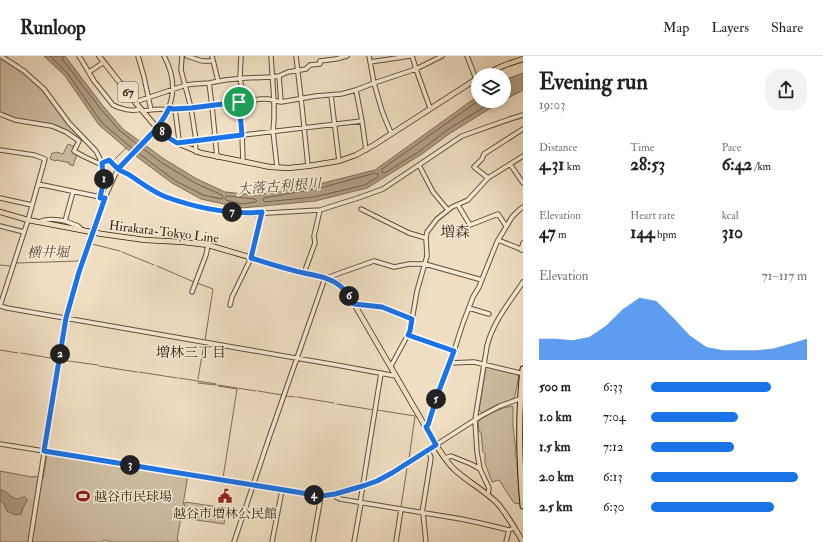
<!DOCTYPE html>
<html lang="en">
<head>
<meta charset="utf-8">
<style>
	body { margin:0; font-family:"IM FELL Double Pica","Noto Serif JP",serif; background:#f2f2f2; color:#202124; height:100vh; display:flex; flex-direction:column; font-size:15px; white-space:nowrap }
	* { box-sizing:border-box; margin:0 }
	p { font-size:13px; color:#757577 }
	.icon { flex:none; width:22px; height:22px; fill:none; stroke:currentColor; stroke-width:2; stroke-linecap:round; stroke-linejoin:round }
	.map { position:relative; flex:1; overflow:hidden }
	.sheet { display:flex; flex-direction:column; background:#fff; width:300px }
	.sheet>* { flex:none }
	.fabs { position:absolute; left:471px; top:12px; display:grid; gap:8px }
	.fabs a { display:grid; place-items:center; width:40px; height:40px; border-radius:50%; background:#fff; box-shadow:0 2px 10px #0003; font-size:20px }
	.pin { position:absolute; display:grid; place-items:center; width:34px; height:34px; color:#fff; margin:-17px; border:2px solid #fff; border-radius:50%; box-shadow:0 1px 4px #0007 }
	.km { position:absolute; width:20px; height:20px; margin:-10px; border-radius:50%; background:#222; color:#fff; font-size:11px; line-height:20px; text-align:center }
	.round { display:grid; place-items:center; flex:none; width:42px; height:42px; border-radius:16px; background:#f2f2f2 }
	.summary { display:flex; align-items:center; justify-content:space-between; height:68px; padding:0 16px }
	h1 { font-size:22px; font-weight:800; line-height:30px }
	.stats { display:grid; grid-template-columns:repeat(3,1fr); gap:6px; height:68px; padding:4px 16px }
	.stats div { display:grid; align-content:center }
	.stats b { font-size:17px; font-weight:800 }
	.stats small { font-size:11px; font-weight:400 }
	.stats p { font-size:11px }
	.chart { height:112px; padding:8px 16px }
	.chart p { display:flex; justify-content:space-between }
	.chart svg { width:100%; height:72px; margin-top:4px; fill:#1a73e8; opacity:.7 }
	ul { padding:0 16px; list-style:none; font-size:13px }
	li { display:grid; grid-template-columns:64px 48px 1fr; align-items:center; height:30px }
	li i { height:10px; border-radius:5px; background:#1a73e8 }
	header { display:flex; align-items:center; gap:24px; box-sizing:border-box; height:56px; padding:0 20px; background:#fff; border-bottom:1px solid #e0e0e0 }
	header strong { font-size:19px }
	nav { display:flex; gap:22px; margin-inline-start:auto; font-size:14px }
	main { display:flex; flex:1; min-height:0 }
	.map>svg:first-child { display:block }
	.green { fill:#cfbea2; stroke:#826e56 }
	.water { fill:#b09d82; stroke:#7f6b52 }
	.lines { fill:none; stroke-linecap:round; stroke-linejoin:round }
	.shore { stroke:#725e46; stroke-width:1 }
	.stream { stroke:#7f6b52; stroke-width:1 }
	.minor-casing { stroke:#644f37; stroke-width:5.5 }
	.major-casing { stroke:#351f09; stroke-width:6 }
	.highway-casing { stroke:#351f09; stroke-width:7 }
	.minor { stroke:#f5ead7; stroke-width:3.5 }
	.major { stroke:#efdec1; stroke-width:4.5 }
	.highway { stroke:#efdec1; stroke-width:5 }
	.route-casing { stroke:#fff; stroke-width:8 }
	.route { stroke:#1a73e8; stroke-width:5 }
	.labels { text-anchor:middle; stroke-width:3; stroke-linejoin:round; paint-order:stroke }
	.shield { fill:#f5ead7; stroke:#6f5c47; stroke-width:1 }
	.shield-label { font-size:12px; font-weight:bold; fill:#351f09 }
	.street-label { font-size:13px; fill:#351f09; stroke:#f5ead7 }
	.poi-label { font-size:13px; fill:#351f09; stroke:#f5ead7; text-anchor:start }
	.water-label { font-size:14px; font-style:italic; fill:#604b33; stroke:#f5ead7 }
	.neighbourhood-label { font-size:14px; fill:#351f09; stroke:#f5ead7 }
	.quarter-label { font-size:15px; fill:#351f09; stroke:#f5ead7 }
</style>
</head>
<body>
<header>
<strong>Runloop</strong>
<nav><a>Map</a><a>Layers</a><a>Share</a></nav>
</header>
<main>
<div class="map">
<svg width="523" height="486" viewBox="0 0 523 486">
	<rect width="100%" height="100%" fill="#efdec1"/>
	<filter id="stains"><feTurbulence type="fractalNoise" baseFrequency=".005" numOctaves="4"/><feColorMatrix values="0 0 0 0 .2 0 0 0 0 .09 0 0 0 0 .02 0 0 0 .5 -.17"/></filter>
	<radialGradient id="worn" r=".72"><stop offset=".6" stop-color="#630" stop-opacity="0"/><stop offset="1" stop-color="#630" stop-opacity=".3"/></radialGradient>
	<path class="green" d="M0 1 23 16 41 32 82 83 81 85 73 79 60 71 53 68 15 63 0 56Z
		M68 88 75 91 77 98 73 110 69 108 70 107 57 104 56 105 50 103 52 97H55L56 96 63 98Z
		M486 310 519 319 515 340 512 344 497 349 482 357 479 354Z
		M513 350V371L516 394C514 398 515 401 518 404L517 406 520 448 514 447 499 424 492 426 485 407V397L483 396 481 376H479L478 366C485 358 503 351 513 350Z
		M47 398 188 419 177 484H178L179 486H114L104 484 101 486H0V415L32 421 36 420 37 421 43 422Z
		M185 446 226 452 224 468 183 462Z"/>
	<path class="water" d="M44 0H65L103 50 123 73 164 103 197 123 225 136 257 139 319 128 375 114 478 40V45H502L449 78 422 98 367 132 315 145 242 152 201 143 172 127 133 98 99 69 65 20Z
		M523 17V34L504 44V24Z
		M0 434C7 434 11 443 18 443 20 442 22 441 25 441L27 443V445L23 452 21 458 15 459 7 455 4 448 0 444Z"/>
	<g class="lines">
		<path class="shore" d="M50 0 68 18 102 67 133 93
			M62 0 63 4 100 52 120 75 137 88
			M478 45 382 113V116L385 117 420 95 447 74 494 45
			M137 96 174 124 203 139 221 143 223 142 222 139 195 127 162 107 142 92
			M376 117 378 118V121L365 129 314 141 265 146 263 144 264 142 320 132Z
			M227 140 255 143 257 145 255 146 242 148 226 144 225 142Z"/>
		<path class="stream" d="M115 103 126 92
			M92 188 120 195
			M122 196 154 209
			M17 207 79 205
			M0 209 10 210
			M157 210 194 226
			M197 227 213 233 205 284
			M0 294 18 297
			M21 297 56 303
			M61 304 98 309
			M99 310 137 316
			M139 316 177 322
			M179 322 216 328
			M198 323 204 288
			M198 327 216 329
			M218 329 256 335
			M218 330 237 333 223 422 231 423
			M258 335 282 339
			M286 340 295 341
			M297 341 334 347
			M337 348 374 354
			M377 354 415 360 409 403
			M55 395 74 398
			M401 451 407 412
			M424 455 462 461
			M463 462 498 469"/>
		<defs>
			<path id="minor" d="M1 0 24 15 44 33 69 67 96 95 102 107 103 121 105 124 111 127
				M79 0 94 25 113 49C120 53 133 56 141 53
				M138 0 144 21 151 54
				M182 0 181 14 191 52 196 84
				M187 0 202 5H213
				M212 0 218 25
				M241 0 240 22 244 45
				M271 0 274 45V63L273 75 277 111
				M296 0 302 51 308 110
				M369 0 374 27 382 55 391 77
				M412 0 416 13 430 52
				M467 0 476 23
				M370 6 410 0
				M89 16 104 6
				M279 20 281 46
				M209 27 212 50 217 101
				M356 34 374 27 416 13 442 0
				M331 39 339 105
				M135 46 186 29 194 28 209 27 225 24 246 22 272 21 279 20 288 16 306 13 310 9 320 8V5L336 3 347 0
				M239 46 242 79 243 105
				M169 53H175L224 48 261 43H268L281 46 316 40 341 38 356 34 362 65 366 94
				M175 53 179 84 177 87 362 65
				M143 55C151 54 160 52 168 54
				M0 58 15 64 52 70 66 76 79 85 74 95 85 101 100 108 109 104 120 115 128 118 137 124 164 140 209 154 248 158 320 154 358 142 383 133 462 80 510 63 523 59
				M195 84 196 96
				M0 94 34 99 45 103 28 164 0 250
				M510 108 523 127
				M419 109 433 136 448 154
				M488 122 474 111 482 103 484 98 523 73
				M38 128 105 142
				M73 136 65 165 78 170 82 174
				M100 141 105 123
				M0 142 32 149
				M458 149 470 169 498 158 506 170
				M361 153 409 177 426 182
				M39 166C47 162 56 163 65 165
				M0 170 24 176
				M498 184 523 194
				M521 194 523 187
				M304 217 315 187 314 180 320 154
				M327 222 343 216 374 205 394 211 409 208H425L482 224
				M192 236 206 199 208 189
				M354 248 382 251 412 263
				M230 249 232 241 251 202 262 156
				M0 250 7 252C119 271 230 291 342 310
				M469 252 489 258
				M408 279 454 295
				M450 307 474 306 520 317
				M342 310 396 320
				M391 310 410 275 417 235 427 200 426 182 427 176 437 163 452 151 468 144 488 122 523 100
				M426 371 428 369 432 353 454 295 463 267 473 241 479 231 497 186 512 161 519 154 523 151
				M0 388 324 440 349 434 377 425 400 412 481 360 500 350 522 342
				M445 402 451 400 471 408 480 413 489 432 488 438
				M480 413 477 396 475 364 487 290C493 266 509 247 523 226
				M335 438 336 441 340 443 461 463 480 467 509 474 514 472
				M360 447 381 317
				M422 457 431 402 430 399 426 395
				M423 457 426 486
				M30 486 60 297 67 262 79 216 92 176 105 141 115 119 121 109 157 72C175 49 178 26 164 0
				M234 486 269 382 325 222
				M272 486 282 434
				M313 486 321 440
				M354 486 361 447
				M396 486 401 453
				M506 486 509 474"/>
			<path id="major" d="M99 0 135 46 157 72 169 82 177 87 201 97 270 111 289 112 308 110 339 105 356 99 374 89 478 22
				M483 19 505 9 523 3
				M0 156 28 164 102 178 145 184 183 186 208 189 304 217 327 222 338 227 344 233 353 246 436 389C442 398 447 407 455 414 468 426 484 434 497 447 507 458 515 473 523 486"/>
			<path id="highway" d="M523 313C518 359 519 404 523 450"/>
		</defs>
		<use href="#minor" class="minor-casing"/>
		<use href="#major" class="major-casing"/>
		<use href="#highway" class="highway-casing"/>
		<use href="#minor" class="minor"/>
		<use href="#major" class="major"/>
		<use href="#highway" class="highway"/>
	</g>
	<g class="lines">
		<defs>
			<path id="route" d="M239 46 191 52 173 53 169 52C160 74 134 95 118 113L109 104 102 107 103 119 104 123 100 142H105L79 216 66 262 44 395 321 440 335 438 363 430 377 425 392 417 436 389 426 371 428 369 437 340 454 295 408 279 410 275 412 263 382 251 354 248C350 241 346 234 339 229 329 221 316 220 304 217 286 213 268 207 251 202L262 156C229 159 197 152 166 141 155 137 141 127 131 120 127 117 122 116 118 113L157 72 169 82 177 87 242 79 239 46"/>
		</defs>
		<use href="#route" class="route-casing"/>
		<use href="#route" class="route"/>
	</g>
	<defs>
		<symbol id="stadium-bare" viewBox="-9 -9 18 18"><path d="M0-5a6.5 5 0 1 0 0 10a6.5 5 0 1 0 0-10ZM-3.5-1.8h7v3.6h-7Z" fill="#8f2418" stroke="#f5ead7" stroke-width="2.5" paint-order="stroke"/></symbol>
		<symbol id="civic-bare" viewBox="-9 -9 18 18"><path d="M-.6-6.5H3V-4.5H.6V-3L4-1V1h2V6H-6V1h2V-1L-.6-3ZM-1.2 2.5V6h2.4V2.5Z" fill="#8f2418" stroke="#f5ead7" stroke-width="2.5" paint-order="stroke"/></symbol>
	</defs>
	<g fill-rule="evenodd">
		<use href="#stadium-bare" x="73" y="430" width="20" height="20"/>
		<use href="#civic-bare" x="215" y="430" width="20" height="20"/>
	</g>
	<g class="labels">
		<rect class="shield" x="118" y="26" width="20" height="20" rx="3"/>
		<g class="shield-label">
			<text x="128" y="40">67</text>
		</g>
		<g class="street-label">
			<text transform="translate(164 175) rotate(7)" y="5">Hirakata-Tokyo Line</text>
		</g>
		<g class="poi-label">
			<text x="94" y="445">越谷市民球場</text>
			<text x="225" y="462" text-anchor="middle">越谷市増林公民館</text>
		</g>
		<g class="water-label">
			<text transform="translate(279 130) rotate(-4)" y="5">大落古利根川</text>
			<text transform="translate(48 196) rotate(-1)" y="5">横井堀</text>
		</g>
		<g class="neighbourhood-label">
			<text x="191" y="301">増林三丁目</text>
		</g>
		<g class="quarter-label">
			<text x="455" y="181">増森</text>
		</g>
	</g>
	<rect width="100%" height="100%" filter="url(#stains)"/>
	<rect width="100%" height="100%" fill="url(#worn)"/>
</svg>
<div class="fabs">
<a><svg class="icon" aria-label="layers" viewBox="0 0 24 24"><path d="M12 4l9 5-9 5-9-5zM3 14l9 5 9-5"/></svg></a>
</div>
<div class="pin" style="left:239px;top:46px;background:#1e9e55"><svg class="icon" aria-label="arrive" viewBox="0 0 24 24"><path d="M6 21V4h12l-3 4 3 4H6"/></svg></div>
<b class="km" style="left:104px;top:123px">1</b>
<b class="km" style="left:60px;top:298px">2</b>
<b class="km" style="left:130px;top:409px">3</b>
<b class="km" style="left:314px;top:439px">4</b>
<b class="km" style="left:436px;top:343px">5</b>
<b class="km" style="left:349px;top:240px">6</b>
<b class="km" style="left:232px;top:156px">7</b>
<b class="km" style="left:162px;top:76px">8</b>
</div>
<section class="sheet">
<div class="summary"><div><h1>Evening run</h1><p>19:03</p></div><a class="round"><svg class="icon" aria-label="share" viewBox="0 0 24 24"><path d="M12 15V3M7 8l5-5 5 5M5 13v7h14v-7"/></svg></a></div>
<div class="stats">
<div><p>Distance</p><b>4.31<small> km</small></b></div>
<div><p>Time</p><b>28:53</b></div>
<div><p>Pace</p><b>6:42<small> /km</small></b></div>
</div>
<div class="stats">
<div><p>Elevation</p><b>47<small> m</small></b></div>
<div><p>Heart rate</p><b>144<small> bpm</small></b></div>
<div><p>kcal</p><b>310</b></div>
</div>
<div class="chart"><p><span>Elevation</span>71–117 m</p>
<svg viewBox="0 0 160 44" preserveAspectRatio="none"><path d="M0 44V31L10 31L20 32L30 30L40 23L50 13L60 6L70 8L80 18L90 29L100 36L110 38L120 38L130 38L140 37L150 34L160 31V44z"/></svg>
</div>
<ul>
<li><b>500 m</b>6:33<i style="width:77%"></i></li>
<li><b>1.0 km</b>7:04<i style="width:56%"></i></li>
<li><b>1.5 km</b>7:12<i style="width:53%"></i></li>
<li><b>2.0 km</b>6:13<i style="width:94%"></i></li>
<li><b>2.5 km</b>6:30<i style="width:79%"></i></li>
</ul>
</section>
</main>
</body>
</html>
